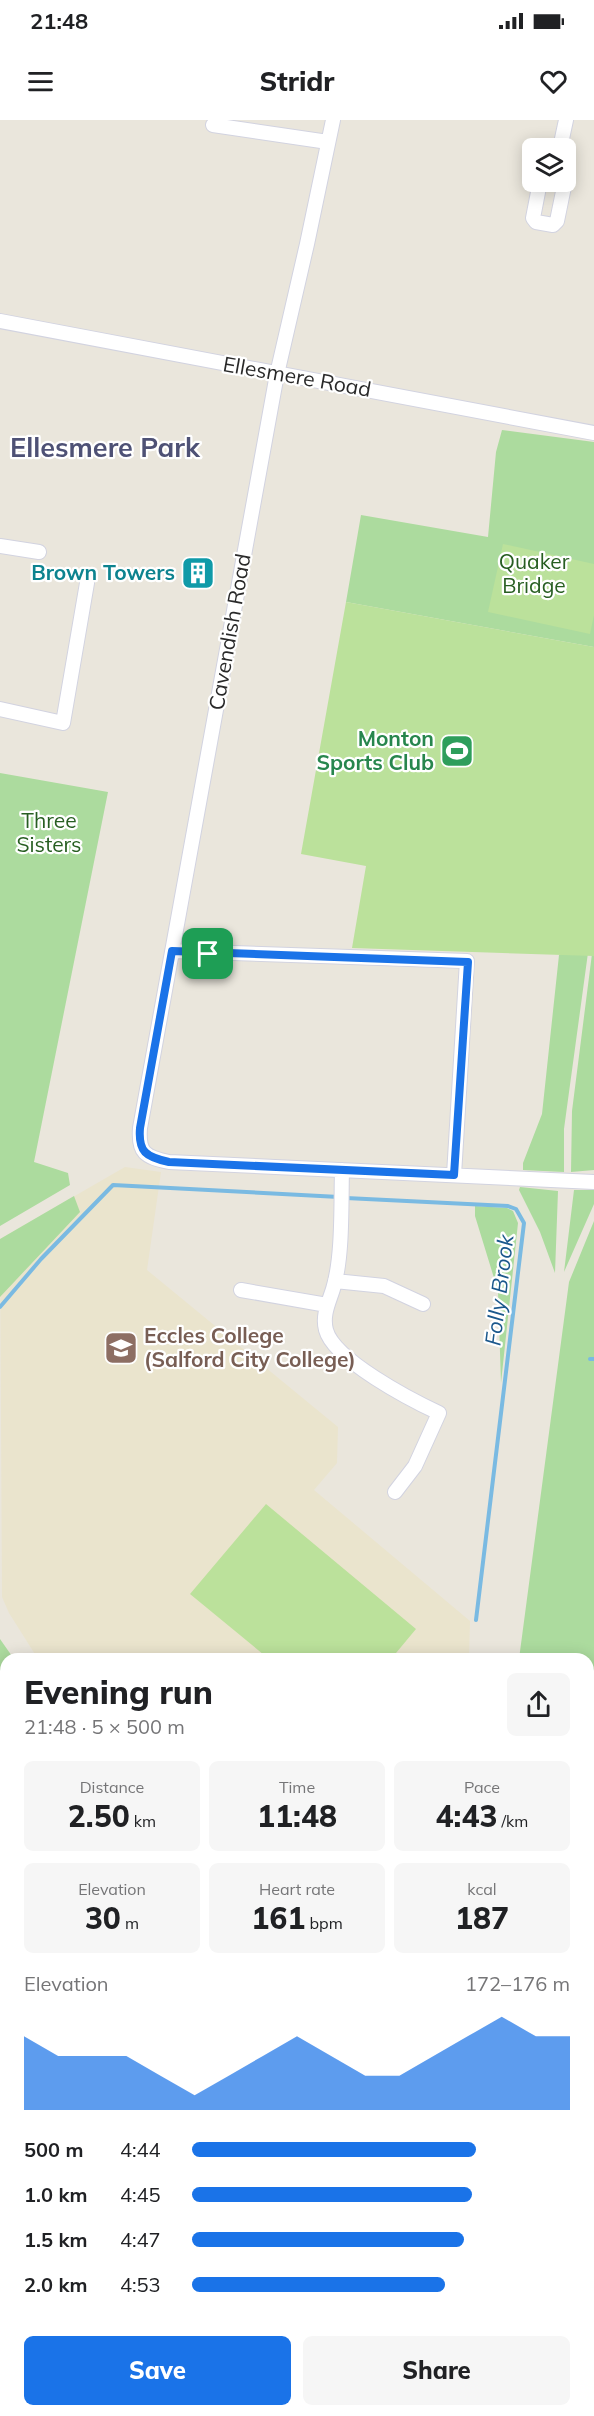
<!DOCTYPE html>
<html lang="en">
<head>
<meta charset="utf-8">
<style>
	body { margin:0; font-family:Mulish,sans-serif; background:#f6f6f6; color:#202124; height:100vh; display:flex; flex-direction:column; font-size:22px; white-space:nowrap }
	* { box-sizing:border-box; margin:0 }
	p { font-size:20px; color:#757577 }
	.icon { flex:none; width:33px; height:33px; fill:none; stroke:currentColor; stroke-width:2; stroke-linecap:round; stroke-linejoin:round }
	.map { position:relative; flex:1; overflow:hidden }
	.side { position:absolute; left:0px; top:1533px; width:594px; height:764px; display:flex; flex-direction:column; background:#fff; border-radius:18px 18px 0 0; box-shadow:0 3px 15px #0003 }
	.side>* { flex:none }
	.fabs { position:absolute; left:522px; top:18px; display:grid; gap:12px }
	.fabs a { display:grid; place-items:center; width:54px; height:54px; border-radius:9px; background:#fff; box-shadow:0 3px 15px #0003; font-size:30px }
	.pin { position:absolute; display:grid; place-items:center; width:51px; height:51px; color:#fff; margin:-26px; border-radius:12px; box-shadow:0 3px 9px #0006 }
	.round { display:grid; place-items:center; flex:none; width:63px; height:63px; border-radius:9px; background:#f6f6f6 }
	.summary { display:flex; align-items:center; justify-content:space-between; height:102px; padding:0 24px }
	h1 { font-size:33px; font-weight:800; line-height:45px }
	.stats { display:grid; grid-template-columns:repeat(3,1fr); gap:9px; height:102px; padding:6px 24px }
	.stats div { display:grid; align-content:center; border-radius:9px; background:#f6f6f6; text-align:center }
	.stats b { font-size:30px; font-weight:800 }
	.stats small { font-size:16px; font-weight:400 }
	.stats p { font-size:16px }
	.chart { height:168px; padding:12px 24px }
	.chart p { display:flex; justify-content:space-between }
	.chart svg { width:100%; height:108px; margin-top:6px; fill:#1a73e8; opacity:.7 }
	.button { display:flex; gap:12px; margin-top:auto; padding:12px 24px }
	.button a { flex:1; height:69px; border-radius:9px; background:#1a73e8; color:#fff; font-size:24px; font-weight:800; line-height:69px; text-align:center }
	.button a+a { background:#f6f6f6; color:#202124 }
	ul { padding:0 24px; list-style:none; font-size:20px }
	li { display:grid; grid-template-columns:96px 72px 1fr; align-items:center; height:45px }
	li i { height:15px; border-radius:8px; background:#1a73e8 }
	.status { display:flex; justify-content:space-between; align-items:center; height:42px; padding:0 30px; background:#fff; direction:ltr }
	.status svg { height:16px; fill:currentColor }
	header { display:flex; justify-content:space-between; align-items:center; height:78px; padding:0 24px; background:#fff; font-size:27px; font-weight:800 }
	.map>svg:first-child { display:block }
	.education { fill:#eae4cd }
	.green { fill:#acdb9e }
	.pitch { fill:#bbe19b }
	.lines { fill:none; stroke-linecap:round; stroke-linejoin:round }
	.stream { stroke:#7abae2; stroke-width:4 }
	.street-casing { stroke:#d2d3e0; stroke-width:16 }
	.street { stroke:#fff; stroke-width:14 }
	.route-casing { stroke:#fff; stroke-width:12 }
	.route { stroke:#1a73e8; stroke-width:8 }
	.labels { text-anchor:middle; stroke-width:4.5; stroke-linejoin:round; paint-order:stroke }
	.street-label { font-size:21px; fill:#292929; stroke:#fff }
	.park-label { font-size:21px; fill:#275e21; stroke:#fff }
	.culture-label { font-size:21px; font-weight:bold; fill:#0d838f; stroke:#fff; text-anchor:end }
	.leisure-label { font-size:21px; font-weight:bold; fill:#27864d; stroke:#fff; text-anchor:end }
	.education-label { font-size:21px; font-weight:bold; fill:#785e54; stroke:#fff; text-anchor:start }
	.water-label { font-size:22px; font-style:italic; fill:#1b588c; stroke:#fff }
	.district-label { font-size:27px; font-weight:bold; fill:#4e5175; stroke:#fff }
</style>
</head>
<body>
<div class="status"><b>21:48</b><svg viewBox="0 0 49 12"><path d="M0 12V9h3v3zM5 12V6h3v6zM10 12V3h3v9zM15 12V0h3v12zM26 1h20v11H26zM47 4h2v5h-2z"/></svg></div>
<header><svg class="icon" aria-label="menu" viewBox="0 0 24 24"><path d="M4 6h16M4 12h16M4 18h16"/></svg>Stridr<svg class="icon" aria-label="heart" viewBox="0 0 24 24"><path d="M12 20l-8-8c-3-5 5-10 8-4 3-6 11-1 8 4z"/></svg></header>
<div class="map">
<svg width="594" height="2296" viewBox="0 0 594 2296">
	<rect width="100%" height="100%" fill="#eae6dc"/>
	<path class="education" d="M125 1047 161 1052 147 1150 338 1307 337 1343 314 1370 470 1501 469 1539H38L9 1493 2 1477 0 1119Z"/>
	<path class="green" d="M502 310 594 322V527L346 482 361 395 488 417 496 332Z
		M0 653 108 672 34 1042 68 1053 70 1065 0 1106Z
		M590 818 564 1009V1052L523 1050V1043L542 994 559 835Z
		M594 818V1050L571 1052 572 991Z
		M520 1067 558 1071 555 1153 540 1112 519 1070Z
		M574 1070H594V1084L564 1152Z
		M74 1076 80 1092 0 1177V1119Z
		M475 1086 507 1088 513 1091 518 1103 501 1263 498 1171 475 1096Z
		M594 1101V1824L588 1818V1539H519L569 1162Z
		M0 1519 14 1539H6V2290L416 2291V2296H0Z
		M588 1827 594 1832V2099L588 2080Z
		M588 2102 594 2123V2296H426V2290H588Z"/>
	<path class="pitch" d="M503 424 594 444V495L590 514 488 492Z
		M346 482 594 527V836L352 828 366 746 301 734Z
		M266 1384 416 1509 391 1539H269L190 1474Z"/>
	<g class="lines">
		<path class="stream" d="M346 1078 508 1086 516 1089 524 1103 476 1500
			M0 1187 41 1139 113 1065 339 1077
			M590 1239H594
			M588 2226 594 2238"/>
		<defs>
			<path id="street" d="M333 0 307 124 277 254 140 1008C138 1033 145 1037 169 1042L594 1062
				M213 5 328 22
				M560 28 566 0
				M540 62 533 98 536 102 553 105 557 101 565 62
				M0 201 594 313
				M0 426 39 432
				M0 589 63 603 87 463
				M172 831 467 841 454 1055
				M342 1050C341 1085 343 1137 333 1169 329 1182 322 1195 326 1210 334 1240 411 1280 439 1293L415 1346 395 1372
				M335 1161 384 1166 423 1184
				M241 1170 327 1185"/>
		</defs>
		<use href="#street" class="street-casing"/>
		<use href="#street" class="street"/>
	</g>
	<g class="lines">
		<defs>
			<path id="route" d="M172 831 468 842 454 1055 169 1042C146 1037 138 1032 140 1008Z"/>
		</defs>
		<use href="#route" class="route-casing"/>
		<use href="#route" class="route"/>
	</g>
	<defs>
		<symbol id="building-square" viewBox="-11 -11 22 22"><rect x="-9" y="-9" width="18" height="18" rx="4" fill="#0f9aa8" stroke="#fff"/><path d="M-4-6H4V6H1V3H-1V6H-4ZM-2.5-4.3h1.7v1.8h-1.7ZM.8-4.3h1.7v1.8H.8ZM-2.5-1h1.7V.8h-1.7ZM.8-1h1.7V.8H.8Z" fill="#fff"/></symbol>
		<symbol id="stadium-square" viewBox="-11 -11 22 22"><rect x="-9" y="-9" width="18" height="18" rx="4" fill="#2e9e5b" stroke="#fff"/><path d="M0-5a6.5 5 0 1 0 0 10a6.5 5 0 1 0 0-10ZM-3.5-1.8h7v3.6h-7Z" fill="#fff"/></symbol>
		<symbol id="university-square" viewBox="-11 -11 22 22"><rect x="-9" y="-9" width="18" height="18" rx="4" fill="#8d6e63" stroke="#fff"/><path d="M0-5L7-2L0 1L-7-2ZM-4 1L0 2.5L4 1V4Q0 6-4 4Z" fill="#fff"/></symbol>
	</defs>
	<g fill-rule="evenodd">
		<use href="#building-square" x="179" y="434" width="38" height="38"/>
		<use href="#stadium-square" x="438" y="612" width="38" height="38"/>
		<use href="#university-square" x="102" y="1209" width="38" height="38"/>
	</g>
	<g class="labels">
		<g class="street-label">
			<text transform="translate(297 257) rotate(10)" y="7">Ellesmere Road</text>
			<text transform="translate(230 512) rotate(-80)" y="7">Cavendish Road</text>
		</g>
		<g class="park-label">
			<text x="534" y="449">Quaker<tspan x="534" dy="24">Bridge</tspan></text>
			<text x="49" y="708">Three<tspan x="49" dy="24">Sisters</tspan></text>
		</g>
		<g class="culture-label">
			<text x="175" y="460">Brown Towers</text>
		</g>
		<g class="leisure-label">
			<text x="434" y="626">Monton<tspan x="434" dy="24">Sports Club</tspan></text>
		</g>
		<g class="education-label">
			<text x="144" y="1223">Eccles College<tspan x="144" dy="24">(Salford City College)</tspan></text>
		</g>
		<g class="water-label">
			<text transform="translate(499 1170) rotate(-83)" y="8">Folly Brook</text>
		</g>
		<g class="district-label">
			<text x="105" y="337">Ellesmere Park</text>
		</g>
	</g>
</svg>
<div class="fabs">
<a><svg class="icon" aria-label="layers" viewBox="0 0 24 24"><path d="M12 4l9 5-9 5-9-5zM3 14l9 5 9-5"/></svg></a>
</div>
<div class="pin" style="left:208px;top:834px;background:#1e9e55"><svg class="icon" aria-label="arrive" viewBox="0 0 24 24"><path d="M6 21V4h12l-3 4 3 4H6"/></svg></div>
<section class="side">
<div class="summary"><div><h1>Evening run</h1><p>21:48 · 5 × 500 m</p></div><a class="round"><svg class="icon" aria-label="share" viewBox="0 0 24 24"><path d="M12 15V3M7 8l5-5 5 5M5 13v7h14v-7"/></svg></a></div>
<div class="stats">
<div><p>Distance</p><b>2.50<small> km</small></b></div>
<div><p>Time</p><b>11:48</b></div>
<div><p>Pace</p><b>4:43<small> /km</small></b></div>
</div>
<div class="stats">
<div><p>Elevation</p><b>30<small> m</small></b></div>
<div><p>Heart rate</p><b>161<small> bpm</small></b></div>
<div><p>kcal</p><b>187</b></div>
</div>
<div class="chart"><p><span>Elevation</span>172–176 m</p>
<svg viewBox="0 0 160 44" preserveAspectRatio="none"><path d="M0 44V14L10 22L20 22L30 22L40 30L50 38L60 30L70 22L80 14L90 22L100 30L110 30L120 22L130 14L140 6L150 14L160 14V44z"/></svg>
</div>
<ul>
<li><b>500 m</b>4:44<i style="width:75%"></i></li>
<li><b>1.0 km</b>4:45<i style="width:74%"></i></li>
<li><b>1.5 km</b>4:47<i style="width:72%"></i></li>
<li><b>2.0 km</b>4:53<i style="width:67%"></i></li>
</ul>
<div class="button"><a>Save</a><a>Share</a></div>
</section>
</div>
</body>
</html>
